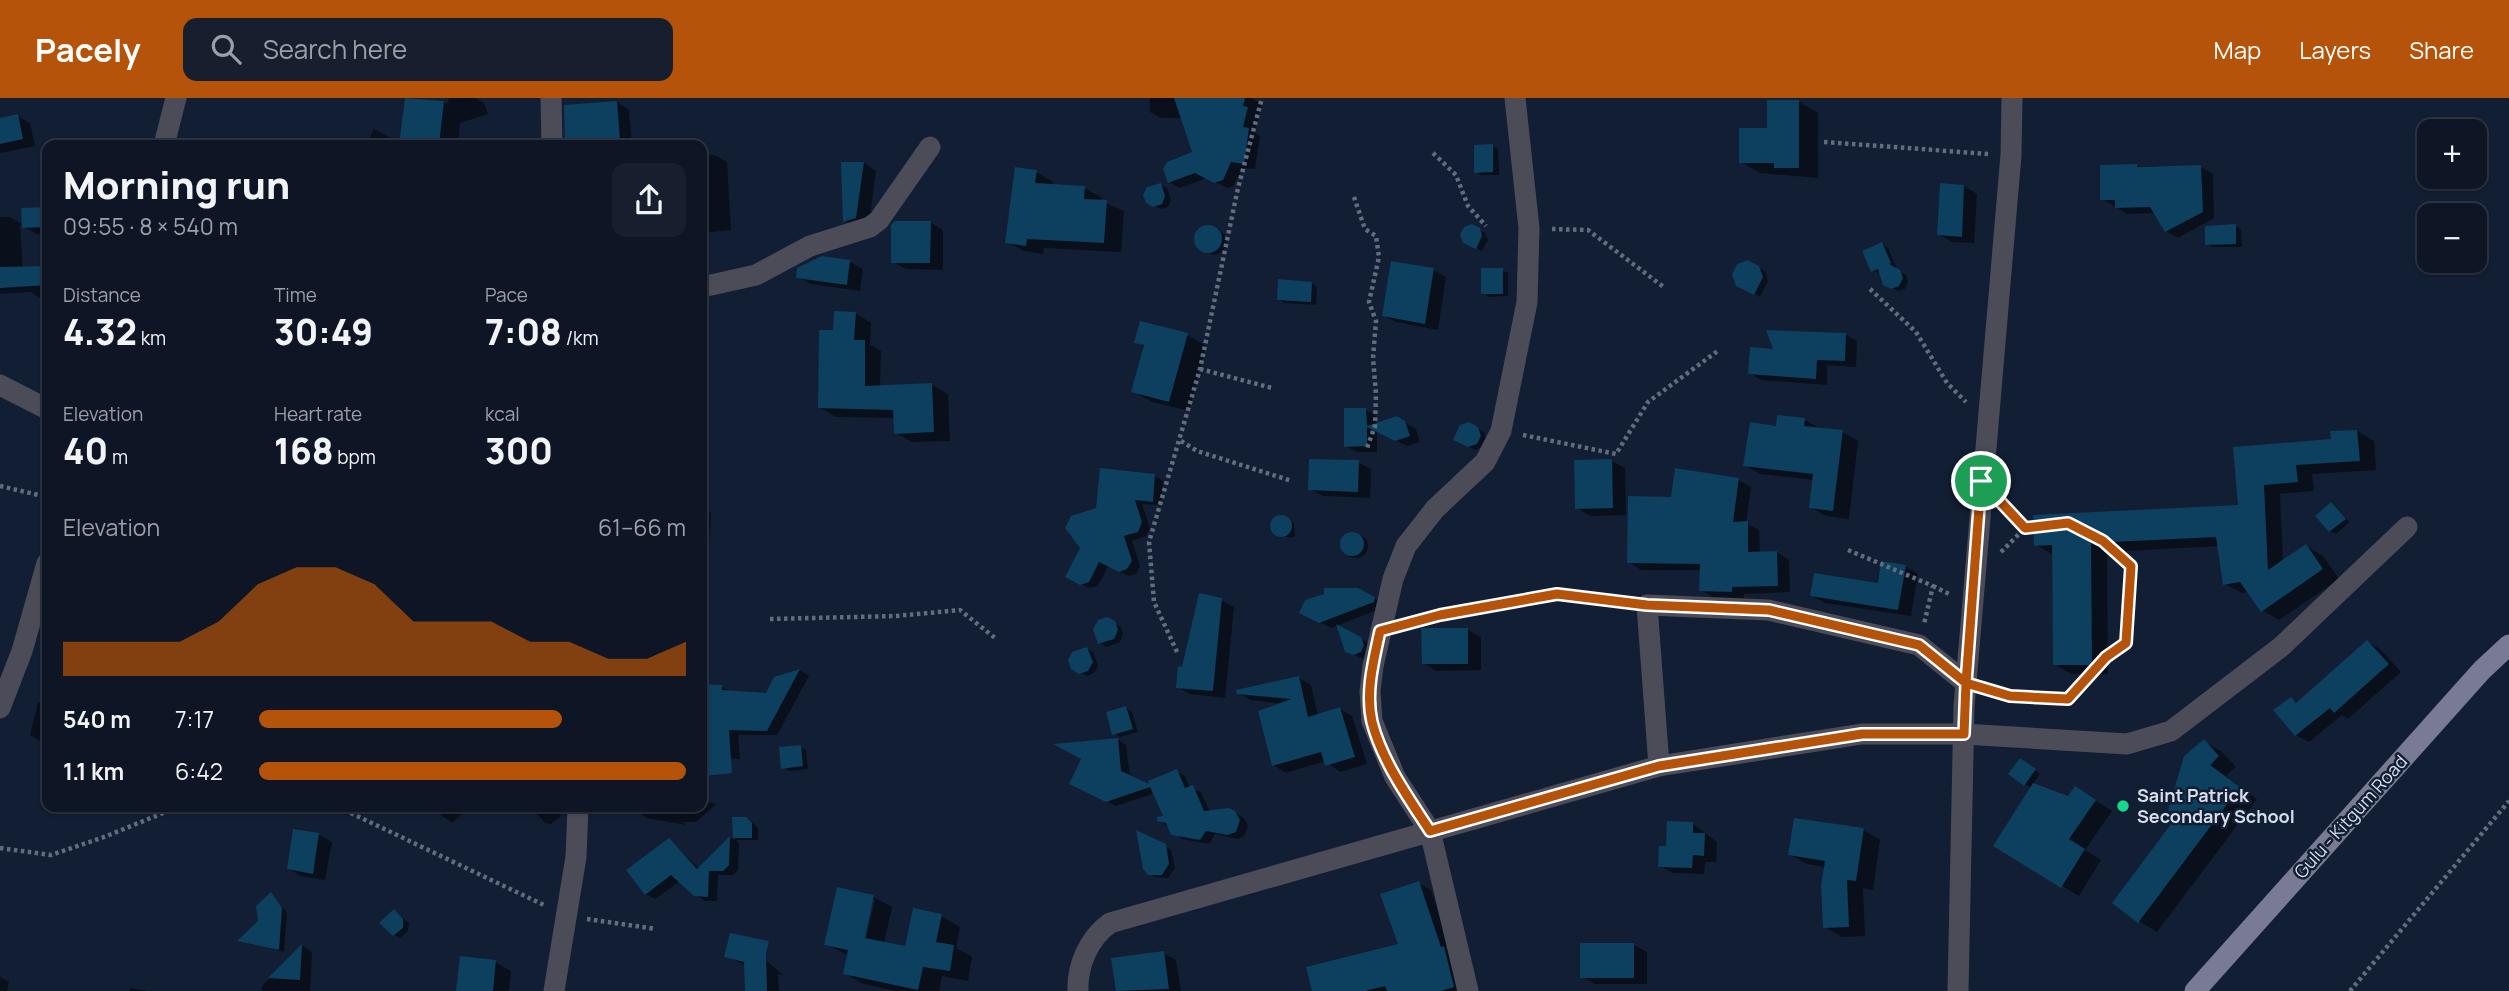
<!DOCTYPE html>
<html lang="en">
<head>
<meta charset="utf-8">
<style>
	body { margin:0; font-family:Manrope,sans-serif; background:#171f2e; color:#f1f3f6; height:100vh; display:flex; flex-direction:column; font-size:26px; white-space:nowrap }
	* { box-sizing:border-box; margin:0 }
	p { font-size:23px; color:#9b9fa7 }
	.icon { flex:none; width:38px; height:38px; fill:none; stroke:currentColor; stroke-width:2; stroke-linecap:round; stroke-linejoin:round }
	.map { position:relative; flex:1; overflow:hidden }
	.details { position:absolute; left:42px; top:42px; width:665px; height:672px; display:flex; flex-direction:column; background:#0e1626; border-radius:14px; box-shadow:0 2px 5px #0004,0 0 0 2px #2e3543 }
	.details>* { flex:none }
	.buttons { position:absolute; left:2417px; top:21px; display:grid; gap:14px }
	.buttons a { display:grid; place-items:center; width:70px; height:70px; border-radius:14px; background:#0e1626; box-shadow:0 2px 5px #0004,0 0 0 2px #2e3543; font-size:35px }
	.pin { position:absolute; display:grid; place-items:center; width:60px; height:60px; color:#fff; margin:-30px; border:4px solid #fff; border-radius:50%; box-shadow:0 2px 7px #0007 }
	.round { display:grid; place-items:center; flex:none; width:74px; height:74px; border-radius:14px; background:#171f2e }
	.head { display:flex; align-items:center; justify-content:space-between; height:119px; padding:0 21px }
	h1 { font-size:38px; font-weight:800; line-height:52px }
	.figures { display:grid; grid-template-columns:repeat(3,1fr); gap:10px; height:119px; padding:7px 21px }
	.figures div { display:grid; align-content:center }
	.figures b { font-size:35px; font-weight:800 }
	.figures small { font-size:19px; font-weight:400 }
	.figures p { font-size:19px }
	.chart { height:196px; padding:14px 21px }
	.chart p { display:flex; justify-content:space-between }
	.chart svg { width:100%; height:126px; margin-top:7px; fill:#b45309; opacity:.7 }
	ul { padding:0 21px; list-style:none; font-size:23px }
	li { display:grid; grid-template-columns:112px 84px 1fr; align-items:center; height:52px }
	li i { height:18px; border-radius:9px; background:#b45309 }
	header { display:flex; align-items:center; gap:42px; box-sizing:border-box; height:98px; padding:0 35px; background:#b45309; color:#fff }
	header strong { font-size:33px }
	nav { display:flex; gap:38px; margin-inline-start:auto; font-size:24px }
	.search { width:490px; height:63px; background:#171f2e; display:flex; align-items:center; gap:18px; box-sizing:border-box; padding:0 24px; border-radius:14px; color:#9b9fa7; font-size:26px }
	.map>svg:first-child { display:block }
	.shadow { fill:#0007; fill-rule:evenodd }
	.building { fill:#0d3f5f }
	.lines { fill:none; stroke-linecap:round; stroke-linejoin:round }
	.path { stroke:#616c7e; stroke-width:4.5; stroke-dasharray:3.5 3.5; stroke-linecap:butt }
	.minor { stroke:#4c4c59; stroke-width:21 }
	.major { stroke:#797a93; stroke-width:21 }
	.route-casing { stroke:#fff; stroke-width:14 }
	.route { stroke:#b45309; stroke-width:9 }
	.poi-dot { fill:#15d989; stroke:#121e33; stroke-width:2.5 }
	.labels { text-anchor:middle; stroke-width:5; stroke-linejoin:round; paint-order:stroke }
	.poi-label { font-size:18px; font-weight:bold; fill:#d7dfee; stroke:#121e33; text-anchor:start }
	.street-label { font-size:18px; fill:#d7dfee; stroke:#121e33 }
</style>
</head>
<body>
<header>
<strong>Pacely</strong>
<div class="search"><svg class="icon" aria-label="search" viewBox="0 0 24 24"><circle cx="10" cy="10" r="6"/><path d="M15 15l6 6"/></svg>Search here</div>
<nav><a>Map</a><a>Layers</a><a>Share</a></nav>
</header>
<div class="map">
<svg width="2509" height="893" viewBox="0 0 2509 893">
	<rect width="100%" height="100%" fill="#121e33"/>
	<path class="shadow" d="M449 0H475L484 5 488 16 460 25 458 47H366L374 31 401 46 443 4 447 6Z
		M1150 0H1251L1262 6 1255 35 1260 38 1255 71 1243 70 1233 88 1227 90 1207 80 1180 90 1169 84 1194 56 1183 20H1161L1150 14Z
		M617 4 629 12 632 47H567L566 9Z
		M1799 4 1818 15V80L1760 75 1741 64Z
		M17 18 30 25 35 48 0 55V21Z
		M1492 48 1498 51 1499 77H1481L1475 74Z
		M714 57 727 64 731 132 711 134 702 128V58Z
		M864 65 876 73 869 126 857 130 845 123Z
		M2137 68 2201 69 2213 76 2214 120 2178 140 2166 133 2156 115 2128 116 2102 101Z
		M1036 74 1053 84V88L1084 90 1101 99V103L1124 113 1121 154 1044 150 1043 156 1024 153 1007 144Z
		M1161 87 1167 90 1171 102 1168 109 1161 111 1147 104Z
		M1942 87 1964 88 1977 96 1974 145 1952 144 1939 136Z
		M47 111V136H37L20 127 23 171 47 170V201H41L31 194 0 196V119H10L24 127 23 112Z
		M930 124 943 132V172L906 171 893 164Z
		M1209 128 1224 136 1227 146 1223 154 1214 157 1198 149 1195 140 1199 131Z
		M1472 128 1485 135 1488 142 1482 153 1464 143Z
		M2236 128 2241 132 2242 149H2213L2207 146Z
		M1882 146 1888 150 1896 169 1892 170 1906 177 1908 184 1905 191 1898 193 1885 186 1881 175 1872 173Z
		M822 160 850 164 863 171 860 193 811 186 798 179Z
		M1748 164 1765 173 1768 183 1760 199 1738 187Z
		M1392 165 1434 172 1446 179 1438 232 1396 224 1383 217Z
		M1502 172 1508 175V198L1489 199 1483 195Z
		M1312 185 1317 189 1316 207 1284 205 1278 201Z
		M855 215 871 225 870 247 881 253 880 289 932 287 948 296 950 343 912 344 896 335 895 320 836 319 819 309 835 234Z
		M1187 237 1206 248 1189 313 1152 304 1133 293 1145 249 1136 244Z
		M1846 237 1857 243 1856 269 1827 267V287L1761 282 1750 275 1775 253Z
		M1366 312 1376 318V327L1397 320 1416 331 1420 344 1407 348 1377 333V354H1357L1346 348Z
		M1805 322 1820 331 1842 334 1858 343 1849 421 1826 418 1810 409 1814 382 1760 376 1745 367 1777 330Z
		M1469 326 1484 334 1486 342 1482 349 1475 352 1461 345Z
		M2357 333 2374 343 2376 372 2312 376 2314 393 2280 396 2283 463 2306 448 2323 458 2339 481 2279 522 2262 512 2249 494 2242 495 2225 486 2219 448 2107 454 2108 576H2071L2054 566 2052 456 2036 447 2240 409 2235 350 2333 342Z
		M1612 363 1625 370 1626 417 1590 418 1577 410Z
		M1358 364 1371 371 1370 400 1323 398 1310 391Z
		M1677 372 1739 382 1751 389 1746 425 1759 432 1760 455 1777 454 1789 462 1790 494 1744 496V500L1713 499 1701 492 1702 472H1641L1629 464 1672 401Z
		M1155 378 1163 383 1161 407 1142 406 1150 430 1146 438 1132 443 1140 468 1136 476 1129 478 1108 468 1098 488 1090 490 1076 484 1082 450 1069 436 1068 424 1098 412Z
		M702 407 711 415 709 445 702 453Z
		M2331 407 2350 424 2336 436 2330 433Z
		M1277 419 1294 425 1295 438 1291 440 1275 435 1273 431Z
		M1344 448a12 12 0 1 1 24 0a12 12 0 1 1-24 0Z
		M1905 468 1918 476 1911 518 1825 505 1812 498 1879 487Z
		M1375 500 1385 506V509L1331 530 1311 520Z
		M1221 502 1234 509 1225 600 1190 596 1178 589 1183 571Z
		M1106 521 1121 529 1123 536 1120 544 1106 549 1100 545Z
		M1339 529 1372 547 1365 562 1346 552Z
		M1468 532 1481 539V572L1436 573 1423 565Z
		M2367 544 2380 551 2401 574 2348 621 2342 617 2309 644 2296 637 2291 601 2298 605Z
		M1087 551 1093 554 1098 568 1094 575 1087 578 1072 570Z
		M800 572 809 578 777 637H738L740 661 702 659V587L722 589 731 594 767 597 775 581Z
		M1299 580 1311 587 1318 618 1340 611 1352 618 1367 666 1340 674 1325 663 1286 675 1273 667 1284 606 1251 602 1238 595Z
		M38 604 47 606V647L30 637Z
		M1126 610 1132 614 1138 634 1120 639 1114 635Z
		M1118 642 1126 647 1130 679 1153 689 1176 673 1185 678 1190 690 1201 694 1210 714H1234L1244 720 1248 728 1244 738 1238 741 1215 736 1209 746 1182 741 1159 722 1166 720 1155 695 1116 708 1080 690Z
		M2204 643 2222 654 2236 669 2226 678 2257 701 2157 834 2139 823 2179 718 2170 713Z
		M800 649 806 652 808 671 789 673 783 669Z
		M2026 665 2040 676 2032 687 2069 700 2076 690 2112 713 2085 752 2101 762 2079 798 1995 748 2032 690 2025 686Z
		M702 703 716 706 696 724H682L686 727 646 720 634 709H665L672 714 677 709H702Z
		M430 709H459L464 714 452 725Z
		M531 709H558L561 718 551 726 545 725Z
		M733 721 753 725 758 730V742H736L739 745 738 772 733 777H718L717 803H705L680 783 655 801 646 796 669 742 700 771 731 740 735 742Z
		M1693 726 1717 744 1716 764H1705L1704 776 1673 775 1660 768 1667 750Z
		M1863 732 1880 742 1873 792 1863 790 1865 838 1842 839 1825 829 1826 769 1807 766 1790 757Z
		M294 733 319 737 332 744 325 782 301 778 289 771Z
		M1165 748 1171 752 1175 770 1168 780 1155 779 1149 775Z
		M1418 785 1431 792 1464 893H1314L1308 871 1400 847Z
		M271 796 287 815 284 854 240 843 260 824Z
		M873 799 892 809 884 845 906 850 941 818 960 829 956 850 972 859 968 883 942 878 939 893H896L863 886 845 875 849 858 826 846ZM871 802H875L864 849 861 848Z
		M394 813 409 825 408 833 400 840 394 837Z
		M744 843 783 877 778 876 779 893H746L745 867 726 858Z
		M1634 847 1647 854V886H1595L1582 879Z
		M303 848 312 854 310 893H262V888Z
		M1163 855 1176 862 1181 893H1118L1113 862Z
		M461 860 495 864 511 873 509 893H458Z
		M0 879 9 884 7 893H0Z
		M130 890 148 893H130Z"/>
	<path class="building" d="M405 0 444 3 439 47H399Z
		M1174 0H1245L1243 8 1248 9 1243 29 1249 30 1244 66 1231 64 1223 82 1214 85 1195 75 1168 85 1163 71 1167 64 1192 54Z
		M1767 2H1799V70H1774V65H1739V30H1767Z
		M617 3 620 42 565 47 564 7Z
		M18 16 23 41 0 46V20Z
		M1493 46V74L1474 75V47Z
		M841 64H864L856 120 843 124Z
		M2137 66V69L2201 67 2203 114 2165 134 2150 109 2115 110V102H2100V67Z
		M1015 69 1037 72 1035 85 1085 88 1084 101 1107 102 1104 145 1027 141 1026 148 1005 145Z
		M1161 85 1165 98 1162 106 1153 109 1146 105 1143 97 1147 89Z
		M1940 85 1964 87 1962 139 1937 137Z
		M47 109V129L22 130 21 110Z
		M895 123H931L930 165H891V127Z
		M1472 126 1480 130 1482 138 1476 151 1463 145 1460 137 1464 129Z
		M2236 126V146L2205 147V128Z
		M1194 141a14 14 0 1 1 28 0a14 14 0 1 1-28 0Z
		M1882 144 1891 165 1889 166 1900 172 1903 180 1899 188 1891 191 1883 187 1878 171 1871 174 1862 153Z
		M822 158 850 162 847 187 796 180 797 170Z
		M1748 162 1759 168 1763 179 1754 197 1736 188 1732 177 1737 166Z
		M1391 163 1434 170 1425 226 1382 218Z
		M47 168V187L0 190V169Z
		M1481 170H1503V196H1481Z
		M1278 181 1312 184 1311 204 1277 202Z
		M834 213 856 214 854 242H865V288L932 285 934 334 894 336 893 312 818 310 819 232H833Z
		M1140 223 1188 235 1169 304 1131 294 1144 247 1134 245Z
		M1766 232 1846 235 1845 263 1817 262 1816 281 1748 276 1750 249 1773 251Z
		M1344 310H1366L1367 328 1397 318 1405 323 1410 338 1395 343 1367 329V348L1344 349Z
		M1777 317 1805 320 1804 328 1843 332 1833 413 1809 410 1813 376 1743 368 1750 324 1776 328Z
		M1469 324 1478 329 1481 338 1477 346 1468 349 1453 342 1460 327Z
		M2357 332 2360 363 2296 367 2298 384 2264 387 2268 472 2306 446 2323 471 2261 514 2240 484 2223 487 2216 439 2091 445 2092 567H2053L2052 447 2034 448 2033 417 2238 407 2233 349 2331 341 2330 333Z
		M1309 361 1359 362 1358 394 1308 392Z
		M1612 361 1613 410 1575 411 1574 362Z
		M1100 370 1155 376 1153 404 1135 402 1142 424 1138 434 1124 438 1132 463 1127 471 1119 474 1099 464 1089 484 1080 487 1065 479 1080 450 1065 430 1071 418 1096 410Z
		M1675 370 1739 380 1733 424 1748 423V454L1777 453 1778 488 1732 489V494L1699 493 1700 466 1627 465 1628 398 1671 399Z
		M2331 404 2346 421 2329 434 2315 418Z
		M1270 428a11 11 0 1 1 22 0a11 11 0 1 1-22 0Z
		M1340 446a12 12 0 1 1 24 0a12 12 0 1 1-24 0Z
		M1881 463 1906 467 1898 512 1810 498 1814 475 1878 485Z
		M1324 490H1358L1375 499 1374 504 1319 525 1299 515 1305 502 1324 496Z
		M1199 495 1222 500 1213 593 1176 590 1178 568 1182 569Z
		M1107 519 1115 523 1118 532 1114 541 1098 546 1093 531 1098 522Z
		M1336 526 1361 539 1364 547 1361 554 1353 557 1345 554Z
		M1421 530H1468V566H1422Z
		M2367 542 2389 566 2334 615 2330 610 2295 638 2273 612 2291 599 2296 605Z
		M1087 549 1093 564 1088 573 1079 576 1071 571 1068 562 1072 554Z
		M800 571 767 633 729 632 732 675 704 678 702 586 722 587V592L766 595 774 579Z
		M1299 578 1308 619 1340 609 1355 659 1325 668 1321 654 1272 668 1258 613 1291 601 1237 596 1236 592Z
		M1126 608 1133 631 1112 637 1106 614Z
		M1118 640 1121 673 1149 686 1148 683 1177 671 1185 690 1193 687 1204 713 1229 710 1235 713 1240 722 1236 734 1228 737 1206 733 1200 742 1171 737 1166 725 1157 723V719L1163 718 1150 689 1106 704 1069 686 1081 661 1053 646Z
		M2204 641 2219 658 2210 667 2240 689 2138 825 2112 805 2180 714 2168 713 2184 658Z
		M801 647 803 668 781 671 779 649Z
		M2020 660 2036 671 2024 688 2008 676Z
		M2033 685 2068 698 2075 688 2096 702 2069 741 2085 751 2061 790 1993 748Z
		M732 719H746L752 725V740H733Z
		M1794 720 1864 730 1856 783 1847 782 1849 829 1823 830 1821 787 1825 763 1788 757Z
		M1667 723 1693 724V735H1705L1704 758 1693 757 1692 770 1658 769 1659 748H1666Z
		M293 731 319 735 313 776 287 771Z
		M1136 732 1166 746 1169 766 1162 777H1148L1143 771Z
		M730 738 729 767 723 773H709L708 799 694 798 671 777 645 797 626 772 669 740 697 771Z
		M1419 783 1441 849 1444 848 1454 889 1441 893H1387L1385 888 1365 893H1312L1306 869 1398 846 1380 796Z
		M837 789 874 797 865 840 905 848 913 810 942 816 936 844 954 847 950 873 923 869 918 892 843 876 848 852 824 847Z
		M271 794 282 810 279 852 237 843 258 823 256 808Z
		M394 811 403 821V830L393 838 379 825Z
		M730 835 769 843 766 856 767 893H745L744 864 724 859Z
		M1580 845H1634V880H1580Z
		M302 846 300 882 268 880Z
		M1164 853 1169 891 1116 893 1111 860Z
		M460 858 496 862 493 893H456Z"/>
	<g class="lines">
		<path class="path" d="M1824 44 1989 56
			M1433 55 1456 77 1468 108 1486 128
			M1354 99 1365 131 1376 138 1379 159 1369 204 1376 223 1373 260 1376 296 1375 328 1367 350
			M1552 131 1588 132 1665 190
			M1870 191 1916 234 1947 285 1966 304
			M1200 271 1272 290
			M1523 337 1616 356 1648 304 1719 252
			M1181 343 1197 353 1292 383
			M0 388 47 399
			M1848 452 1933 488 1924 526
			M2001 454 2025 430
			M1933 488 1951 497
			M770 521 896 518 960 512 995 540
			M1404 526 1557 496 1627 503
			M1177 554 1154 504 1149 444 1200 271 1238 90 1262 0
			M1987 591 2010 598 2068 601 2106 560 2126 546 2131 468 2103 443 2068 425 2025 430 2003 406
			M338 709 546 808
			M0 750 51 757 104 739 178 709
			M587 821 656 831
			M2350 893 2509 703"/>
		<path class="minor" d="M551 0 552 47
			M164 47 176 0
			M702 189 756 177 810 148 870 129 879 122 930 49
			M0 287 47 311
			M0 610 22 553 47 465
			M1659 668 1647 507 1768 512 1919 547 1966 585
			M554 893 576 759 578 709
			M1078 893C1077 867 1089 840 1110 825L1659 668 1862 636H1964L2127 646 2171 633 2282 548 2407 429
			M1468 893 1430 733 1395 679 1372 623 1370 593 1373 568 1393 481 1406 448 1435 411 1485 364 1501 333 1527 204 1529 130 1515 0
			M1958 893 1964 608 2011 57 2012 0"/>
		<path class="major" d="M2195 893 2482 572 2509 547"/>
	</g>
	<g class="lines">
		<defs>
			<path id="route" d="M1981 383 1966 585 1919 547 1769 512 1647 507 1557 496 1440 517 1380 533C1374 561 1365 594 1372 624 1382 663 1408 699 1430 733L1659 668 1862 636H1964L1966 585 2010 598 2068 601 2106 559 2126 545 2131 468 2103 443 2068 425 2025 430 1981 383"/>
		</defs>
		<use href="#route" class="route-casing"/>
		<use href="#route" class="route"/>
	</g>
	<circle class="poi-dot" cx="2123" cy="708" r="7"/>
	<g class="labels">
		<g class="poi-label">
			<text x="2137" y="704">Saint Patrick<tspan x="2137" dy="21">Secondary School</tspan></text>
		</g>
		<g class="street-label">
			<text transform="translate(2351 719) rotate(-48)" y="6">Gulu - Kitgum Road</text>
		</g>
	</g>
</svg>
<div class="buttons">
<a>+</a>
<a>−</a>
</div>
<div class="pin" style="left:1981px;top:383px;background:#1e9e55"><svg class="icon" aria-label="arrive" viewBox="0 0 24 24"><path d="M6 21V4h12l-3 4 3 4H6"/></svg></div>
<section class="details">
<div class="head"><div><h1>Morning run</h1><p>09:55 · 8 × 540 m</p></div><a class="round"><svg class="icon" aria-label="share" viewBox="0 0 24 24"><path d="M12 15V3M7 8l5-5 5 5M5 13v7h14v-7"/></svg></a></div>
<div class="figures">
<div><p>Distance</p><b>4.32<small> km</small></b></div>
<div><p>Time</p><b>30:49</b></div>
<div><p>Pace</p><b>7:08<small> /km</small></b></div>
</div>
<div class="figures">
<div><p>Elevation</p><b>40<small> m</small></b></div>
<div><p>Heart rate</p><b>168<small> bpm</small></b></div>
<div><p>kcal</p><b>300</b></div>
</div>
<div class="chart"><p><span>Elevation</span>61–66 m</p>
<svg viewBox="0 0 160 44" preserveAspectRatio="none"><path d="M0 44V32L10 32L20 32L30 32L40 25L50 12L60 6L70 6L80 12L90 25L100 25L110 25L120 32L130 32L140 38L150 38L160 32V44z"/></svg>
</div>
<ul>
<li><b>540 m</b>7:17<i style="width:71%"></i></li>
<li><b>1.1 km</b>6:42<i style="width:100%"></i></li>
</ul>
</section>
</div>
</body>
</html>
